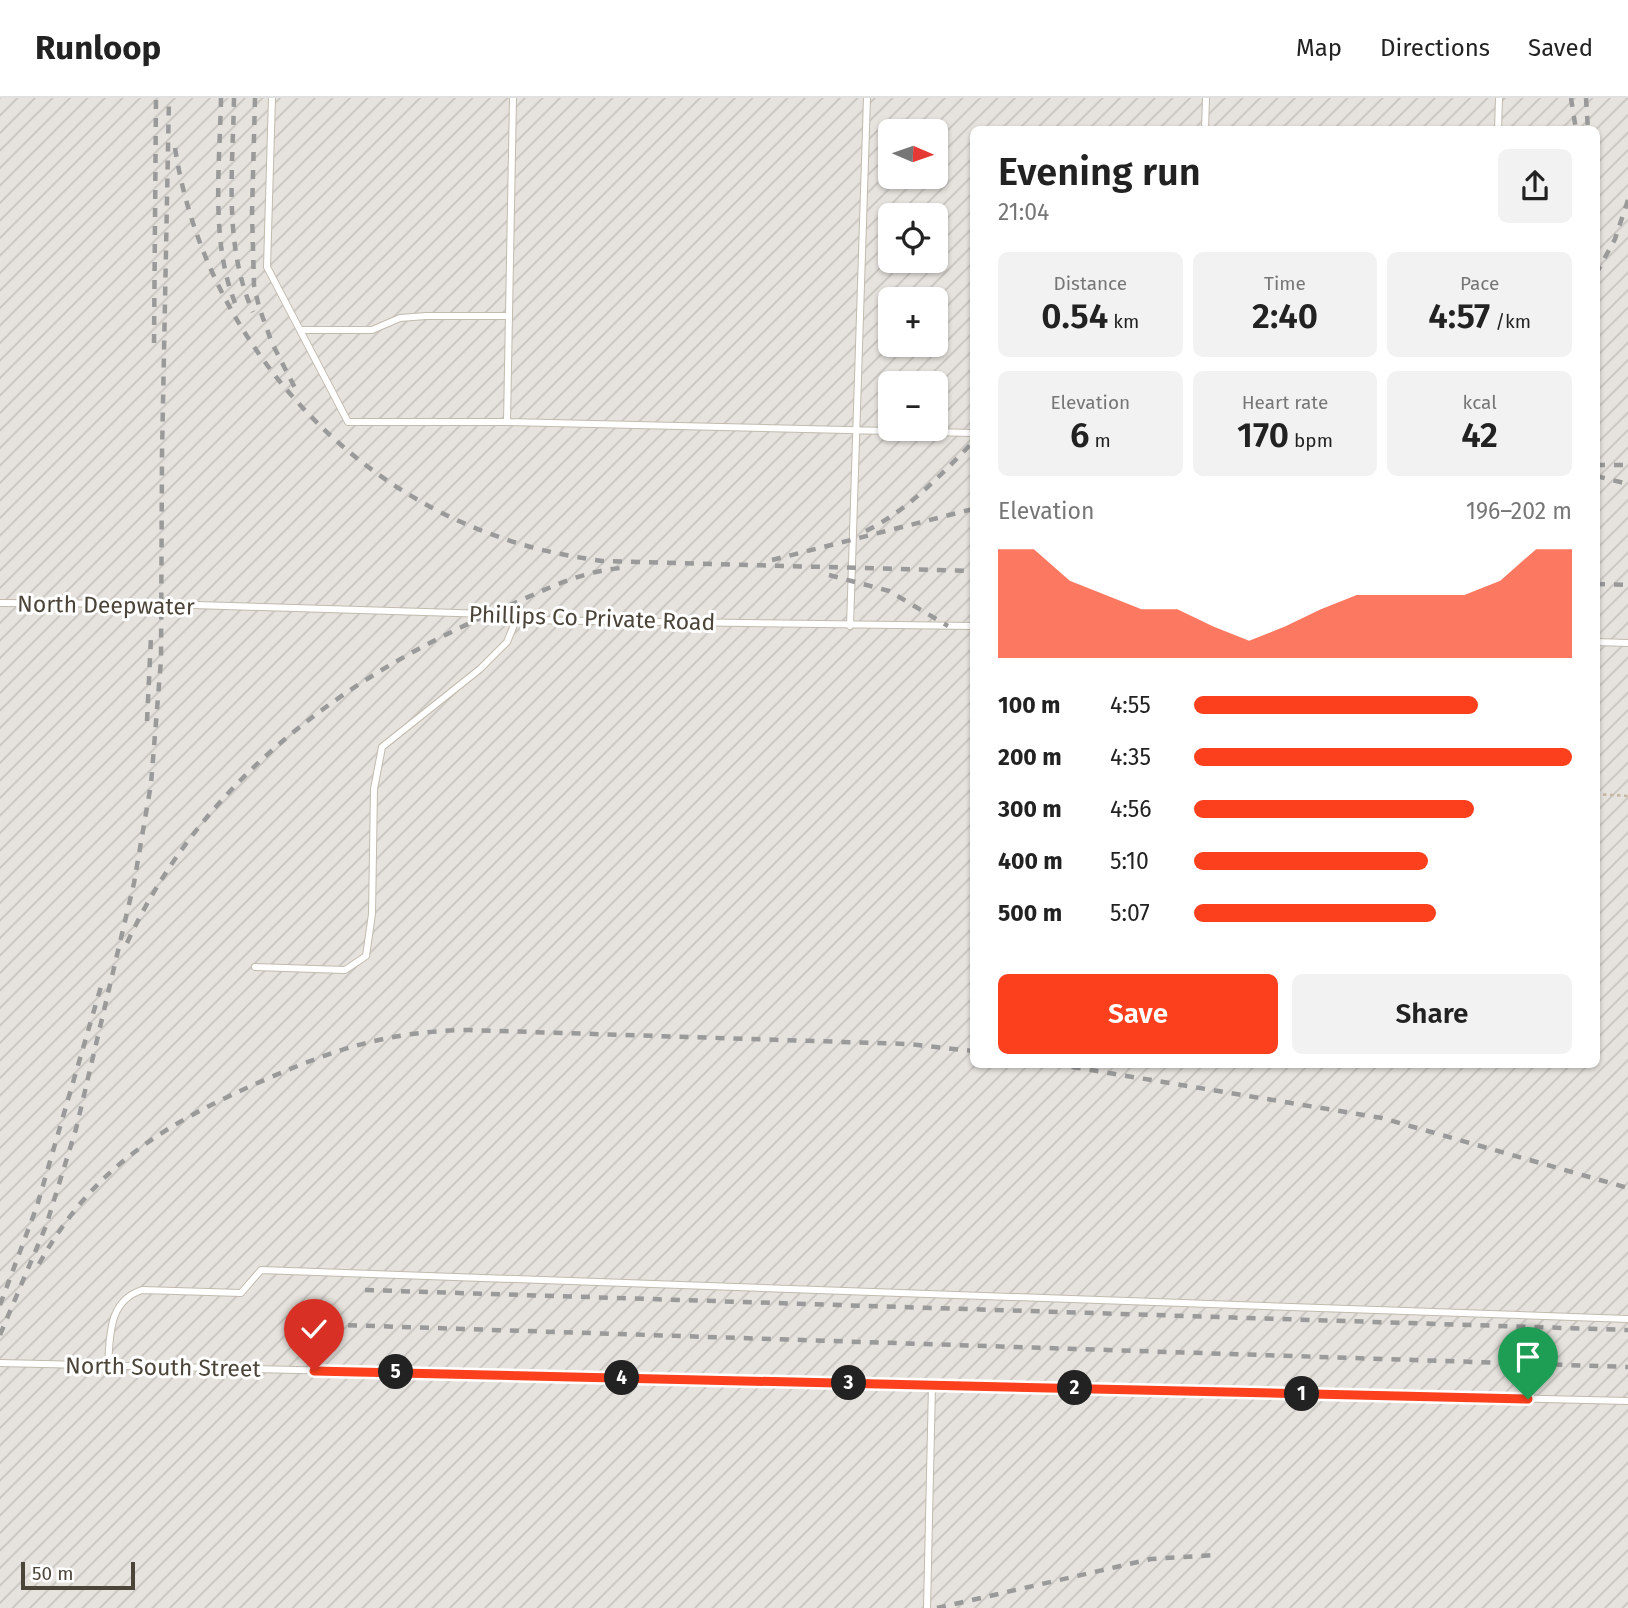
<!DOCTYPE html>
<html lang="en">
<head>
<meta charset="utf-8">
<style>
	body { margin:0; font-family:"Fira Sans",sans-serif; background:#f2f2f2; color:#222; height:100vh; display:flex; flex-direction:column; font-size:26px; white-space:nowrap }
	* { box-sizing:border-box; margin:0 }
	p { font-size:23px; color:#767676 }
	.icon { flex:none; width:38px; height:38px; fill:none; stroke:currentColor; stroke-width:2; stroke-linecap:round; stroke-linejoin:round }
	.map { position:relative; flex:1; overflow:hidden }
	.panel { position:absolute; left:970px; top:28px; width:630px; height:942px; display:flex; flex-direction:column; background:#fff; border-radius:10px; box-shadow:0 2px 5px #0004 }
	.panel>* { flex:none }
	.needle { width:46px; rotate:92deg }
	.buttons { position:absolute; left:878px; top:21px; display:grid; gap:14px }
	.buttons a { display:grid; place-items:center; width:70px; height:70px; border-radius:10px; background:#fff; box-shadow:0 2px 5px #0004; font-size:35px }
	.scale { position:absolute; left:21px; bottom:18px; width:114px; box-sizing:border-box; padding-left:7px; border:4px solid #4b4439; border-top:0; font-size:19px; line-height:24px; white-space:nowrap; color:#4b4439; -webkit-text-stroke:5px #fff; paint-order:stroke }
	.pin { position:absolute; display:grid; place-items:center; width:60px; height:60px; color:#fff; margin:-72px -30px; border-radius:50% 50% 50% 0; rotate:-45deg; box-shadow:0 0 7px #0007 }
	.pin .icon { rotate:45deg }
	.km { position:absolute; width:35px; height:35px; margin:-18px; border-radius:50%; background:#222; color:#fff; font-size:19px; line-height:35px; text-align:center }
	.round { display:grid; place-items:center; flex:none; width:74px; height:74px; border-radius:10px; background:#f2f2f2 }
	.overview { display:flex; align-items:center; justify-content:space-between; height:119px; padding:0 28px }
	h1 { font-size:38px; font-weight:600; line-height:52px }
	.metrics { display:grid; grid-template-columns:repeat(3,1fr); gap:10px; height:119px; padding:7px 28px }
	.metrics div { display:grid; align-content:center; border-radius:10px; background:#f2f2f2; text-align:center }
	.metrics b { font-size:35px; font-weight:600 }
	.metrics small { font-size:19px; font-weight:400 }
	.metrics p { font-size:19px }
	.chart { height:196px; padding:14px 28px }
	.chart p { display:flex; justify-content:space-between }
	.chart svg { width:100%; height:126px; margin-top:7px; fill:#fc3f1d; opacity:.7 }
	.cta { display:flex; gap:14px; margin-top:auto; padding:14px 28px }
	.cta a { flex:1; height:80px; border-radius:10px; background:#fc3f1d; color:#fff; font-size:28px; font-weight:600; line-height:80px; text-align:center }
	.cta a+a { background:#f2f2f2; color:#222 }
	ul { padding:0 28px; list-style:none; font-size:23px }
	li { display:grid; grid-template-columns:112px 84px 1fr; align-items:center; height:52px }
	li i { height:18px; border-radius:9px; background:#fc3f1d }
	header { display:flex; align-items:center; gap:42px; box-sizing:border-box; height:98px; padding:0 35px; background:#fff; border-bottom:2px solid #e0e0e0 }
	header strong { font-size:33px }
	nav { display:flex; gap:38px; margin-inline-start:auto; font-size:24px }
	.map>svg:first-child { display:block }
	.industrial { fill:url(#industrial-furrows); fill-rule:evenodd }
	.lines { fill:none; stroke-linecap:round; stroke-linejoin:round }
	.lane-casing { stroke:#c2bbae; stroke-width:8 }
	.path { stroke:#c4b79f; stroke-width:2.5; stroke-dasharray:3.5 3.5; stroke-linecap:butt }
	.lane { stroke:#fff; stroke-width:6 }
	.rail { stroke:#9a9a9a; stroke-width:4.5; stroke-dasharray:9 9; stroke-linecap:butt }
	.route-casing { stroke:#fff; stroke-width:14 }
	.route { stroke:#fc3f1d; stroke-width:9 }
	.labels { text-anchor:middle; stroke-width:6; stroke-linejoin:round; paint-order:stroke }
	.street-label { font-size:23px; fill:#4b4439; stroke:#fff }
</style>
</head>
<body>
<header>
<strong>Runloop</strong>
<nav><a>Map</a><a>Directions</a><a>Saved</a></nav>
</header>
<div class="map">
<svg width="1628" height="1510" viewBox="0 0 1628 1510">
	<defs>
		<pattern id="industrial-furrows" width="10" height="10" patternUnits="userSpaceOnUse" patternTransform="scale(1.75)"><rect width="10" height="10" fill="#e6e2dd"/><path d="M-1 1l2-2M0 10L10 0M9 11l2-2" fill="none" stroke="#c7c3be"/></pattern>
	</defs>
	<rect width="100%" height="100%" fill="#f6f3ec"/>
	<path class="industrial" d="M0 0H1628V1510H0ZM973 32H1596V966H973ZM891 33H936V79H891ZM891 117H936V163H891ZM891 201H936V247H891ZM891 285H936V331H891Z"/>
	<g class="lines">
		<defs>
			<path id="lane" d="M272 0 267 169 348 324H507L513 0
				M1205 32 1206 0
				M1498 32 1499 0
				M300 232H372L400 220 426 218H509
				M507 324 973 335
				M0 505 162 506 489 516 516 522 973 528
				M850 528 867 0
				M1596 544 1628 545
				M255 869 345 872 366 858 372 816 374 691 382 649 480 571 507 544 516 522
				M0 1265 1628 1303
				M108 1268C110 1238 108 1203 142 1192L241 1195 261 1172 1628 1221
				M927 1510 932 1287"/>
		</defs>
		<use href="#lane" class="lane-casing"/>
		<path class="path" d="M1596 696 1628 698"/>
		<use href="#lane" class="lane"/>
		<path class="rail" d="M221 0C220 66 210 142 235 205
			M234 0C233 71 223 147 253 214
			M255 0 252 115 254 187 259 209 272 245 295 290
			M1571 0 1576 32
			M1586 0 1588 32
			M175 50C202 226 331 381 499 439 532 451 567 458 602 463L973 473
			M1596 176 1615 141 1628 102
			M154 245 156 0
			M1596 367H1628
			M1596 378 1628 386
			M866 433C908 412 940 378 973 344
			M772 462 973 411
			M829 477 889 493 948 528
			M1596 486 1628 487
			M147 623 151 539
			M127 845C202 683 345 577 506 509 542 493 581 473 621 470
			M1054 966 1382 1020 1628 1090
			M39 1166C94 1067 168 1024 269 980 338 950 391 933 468 932L908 946 973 953
			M365 1192 1628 1232
			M0 1207 37 1108 102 885
			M312 1226 1628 1269
			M0 1237 46 1128 76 1031 134 785 151 686 161 562 162 356 169 0
			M937 1510 1151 1461 1216 1457"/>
	</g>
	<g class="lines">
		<defs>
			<path id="route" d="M314 1273 1528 1301"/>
		</defs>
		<use href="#route" class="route-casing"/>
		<use href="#route" class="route"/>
	</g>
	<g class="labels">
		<g class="street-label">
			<text transform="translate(106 507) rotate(1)" y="8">North Deepwater</text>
			<text transform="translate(592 520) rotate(2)" y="8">Phillips Co Private Road</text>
			<text transform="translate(163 1269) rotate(1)" y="8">North South Street</text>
		</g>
	</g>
</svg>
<div class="buttons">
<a><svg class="needle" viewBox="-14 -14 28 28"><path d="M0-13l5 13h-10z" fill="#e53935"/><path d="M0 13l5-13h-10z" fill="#767676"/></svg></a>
<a><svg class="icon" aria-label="locate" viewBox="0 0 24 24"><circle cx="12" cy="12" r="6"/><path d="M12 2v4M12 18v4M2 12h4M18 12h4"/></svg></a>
<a>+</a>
<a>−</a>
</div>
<div class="scale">50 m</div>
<div class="pin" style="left:1528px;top:1301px;background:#1e9e55"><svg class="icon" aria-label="arrive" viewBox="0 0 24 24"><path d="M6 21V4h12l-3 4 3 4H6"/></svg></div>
<div class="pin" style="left:314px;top:1273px;background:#d93025"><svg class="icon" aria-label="check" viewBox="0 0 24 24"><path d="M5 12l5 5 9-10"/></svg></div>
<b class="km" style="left:1302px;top:1296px">1</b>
<b class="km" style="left:1075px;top:1290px">2</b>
<b class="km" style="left:849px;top:1285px">3</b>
<b class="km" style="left:622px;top:1280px">4</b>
<b class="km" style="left:396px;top:1274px">5</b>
<section class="panel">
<div class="overview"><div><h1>Evening run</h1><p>21:04</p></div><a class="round"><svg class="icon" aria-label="share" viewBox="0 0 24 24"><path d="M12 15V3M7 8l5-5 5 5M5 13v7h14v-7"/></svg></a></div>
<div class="metrics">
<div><p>Distance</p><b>0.54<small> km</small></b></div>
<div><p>Time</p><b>2:40</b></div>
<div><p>Pace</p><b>4:57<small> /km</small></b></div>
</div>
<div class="metrics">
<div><p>Elevation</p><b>6<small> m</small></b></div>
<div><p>Heart rate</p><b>170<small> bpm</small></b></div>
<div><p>kcal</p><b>42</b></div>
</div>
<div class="chart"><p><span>Elevation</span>196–202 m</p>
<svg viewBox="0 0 160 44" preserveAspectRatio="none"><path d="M0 44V6L10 6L20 17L30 22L40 27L50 27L60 33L70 38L80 33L90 27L100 22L110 22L120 22L130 22L140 17L150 6L160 6V44z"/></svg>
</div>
<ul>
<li><b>100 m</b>4:55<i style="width:75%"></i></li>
<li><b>200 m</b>4:35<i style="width:100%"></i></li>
<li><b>300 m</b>4:56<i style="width:74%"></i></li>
<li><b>400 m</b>5:10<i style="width:62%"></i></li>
<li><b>500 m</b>5:07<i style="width:64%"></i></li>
</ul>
<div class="cta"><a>Save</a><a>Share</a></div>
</section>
</div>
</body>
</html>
